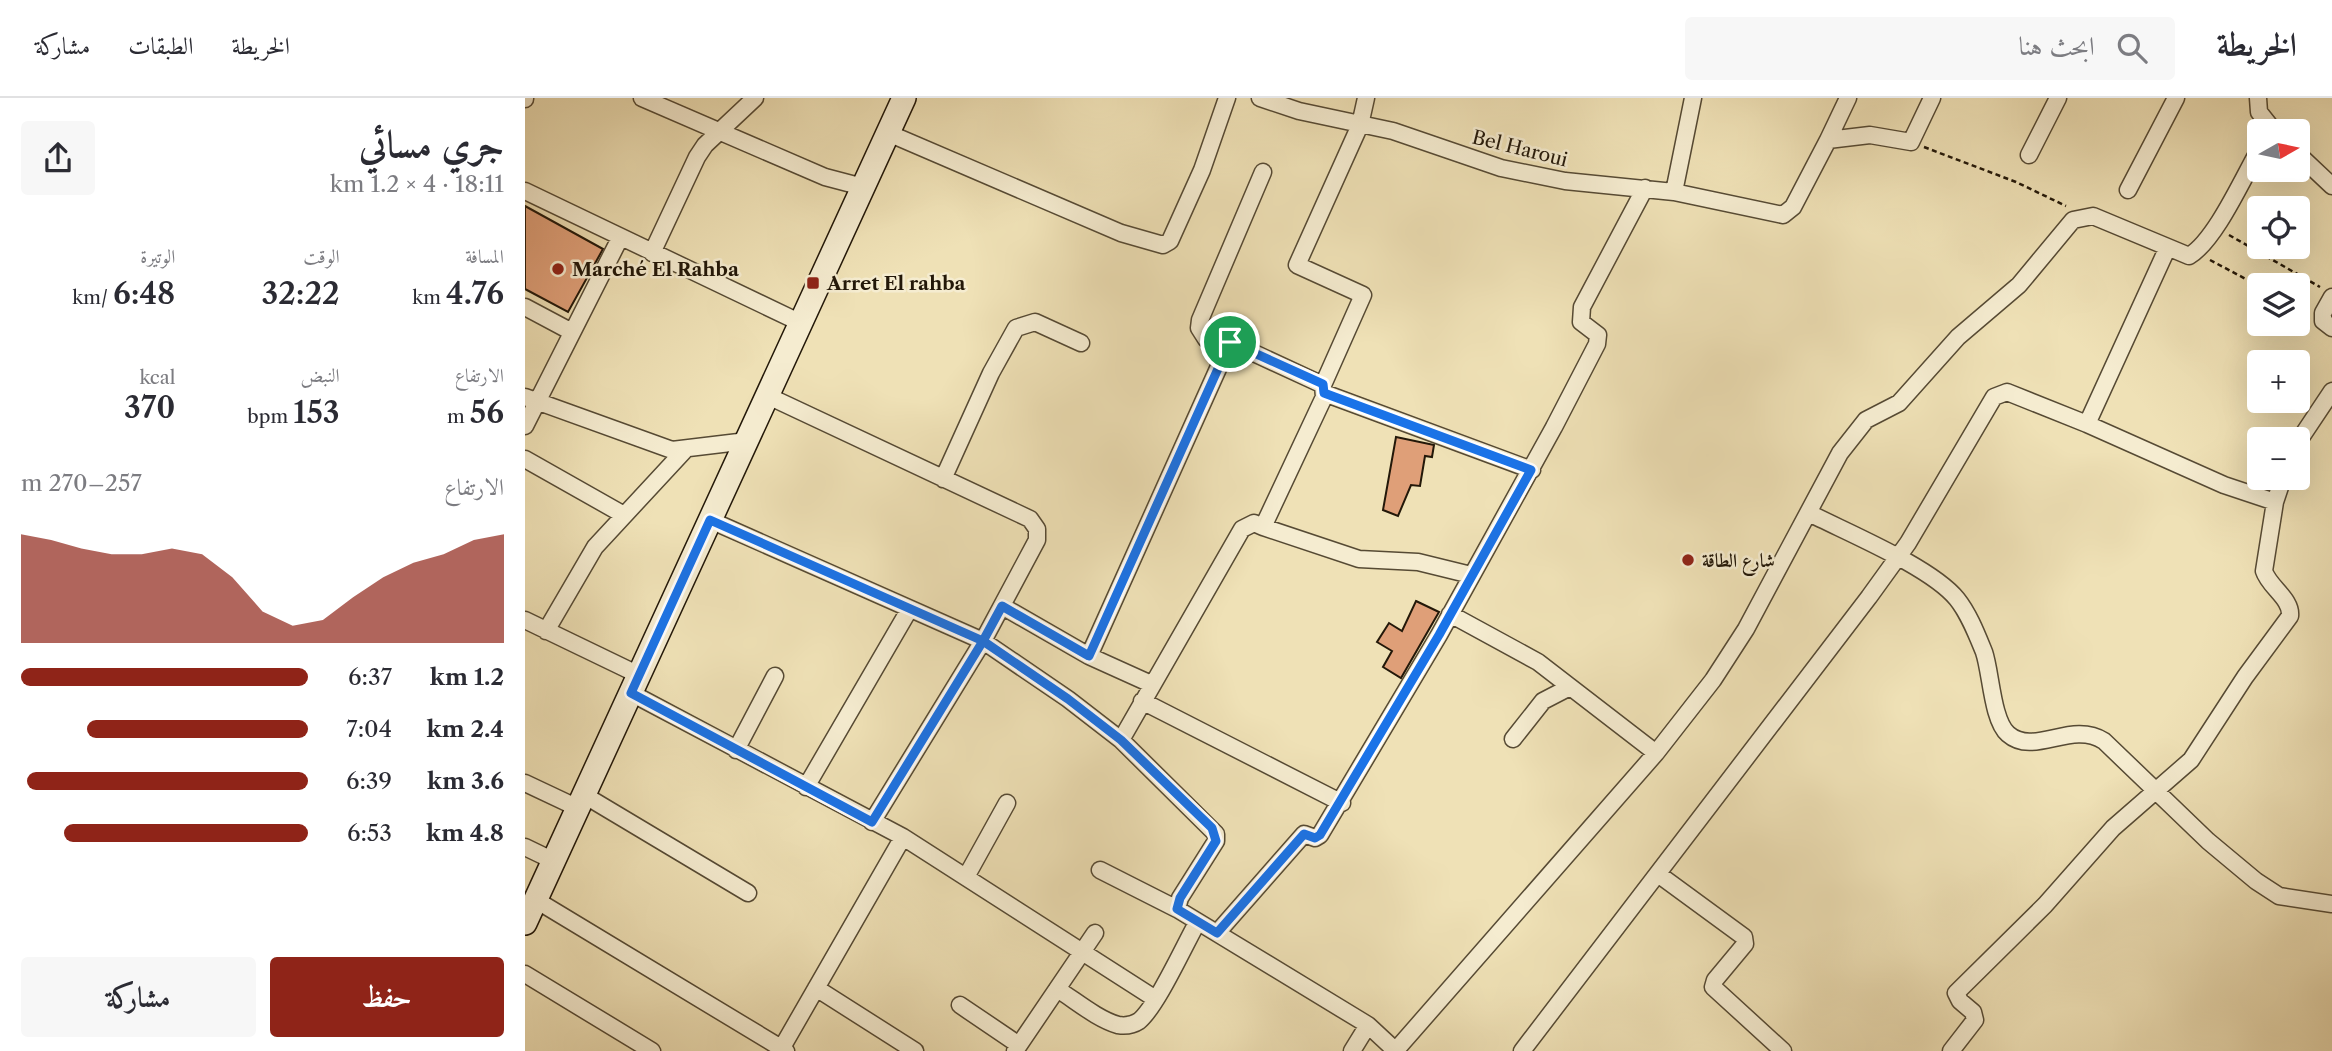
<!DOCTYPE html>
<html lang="ar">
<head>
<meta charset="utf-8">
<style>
	body { margin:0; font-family:"Libre Caslon Text",Amiri,serif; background:#f7f7f7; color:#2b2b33; direction:rtl; height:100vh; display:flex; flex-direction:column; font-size:26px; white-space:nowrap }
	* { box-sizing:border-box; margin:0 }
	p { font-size:23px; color:#7c7c81 }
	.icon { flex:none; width:38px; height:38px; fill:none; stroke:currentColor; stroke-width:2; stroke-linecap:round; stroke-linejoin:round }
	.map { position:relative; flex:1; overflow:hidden; direction:ltr }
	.details { display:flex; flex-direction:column; background:#fff; width:525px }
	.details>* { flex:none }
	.needle { width:46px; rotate:81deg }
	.controls { position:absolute; left:1722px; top:21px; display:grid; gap:14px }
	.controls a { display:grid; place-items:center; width:63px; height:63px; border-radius:7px; background:#fff; box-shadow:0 7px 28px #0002; font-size:35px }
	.pin { position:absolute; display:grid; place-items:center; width:60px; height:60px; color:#fff; margin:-30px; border:4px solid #fff; border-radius:50%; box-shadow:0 2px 7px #0007 }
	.round { display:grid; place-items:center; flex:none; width:74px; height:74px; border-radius:7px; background:#f7f7f7 }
	.summary { display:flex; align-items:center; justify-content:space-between; height:119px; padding:0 21px }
	h1 { font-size:38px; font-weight:600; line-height:52px }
	.metrics { display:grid; grid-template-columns:repeat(3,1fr); gap:10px; height:119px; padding:7px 21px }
	.metrics div { display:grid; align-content:center }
	.metrics b { font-size:30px; font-weight:600 }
	.metrics small { font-size:19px; font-weight:400 }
	.metrics p { font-size:19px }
	.chart { height:196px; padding:14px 21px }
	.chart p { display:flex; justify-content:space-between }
	.chart svg { width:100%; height:126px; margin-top:7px; fill:#8f2418; opacity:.7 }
	.action { display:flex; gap:14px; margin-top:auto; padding:14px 21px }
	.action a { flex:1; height:80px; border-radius:7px; background:#8f2418; color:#fff; font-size:28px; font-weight:600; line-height:80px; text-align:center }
	.action a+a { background:#f7f7f7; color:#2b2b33 }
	ul { padding:0 21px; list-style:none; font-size:23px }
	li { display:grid; grid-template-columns:112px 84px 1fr; align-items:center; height:52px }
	li i { height:18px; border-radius:9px; background:#8f2418 }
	header { display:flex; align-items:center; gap:42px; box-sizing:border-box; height:98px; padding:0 35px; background:#fff; border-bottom:2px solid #e1e1e2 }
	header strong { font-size:33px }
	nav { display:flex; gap:38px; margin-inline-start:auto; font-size:24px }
	.search { width:490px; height:63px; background:#f7f7f7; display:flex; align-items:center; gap:18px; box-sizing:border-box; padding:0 24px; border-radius:7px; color:#7c7c81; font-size:26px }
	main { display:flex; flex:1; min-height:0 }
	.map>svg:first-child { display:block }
	.building { fill:#df9f78; stroke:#231809; stroke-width:2 }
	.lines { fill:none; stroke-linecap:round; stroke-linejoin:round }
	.street-casing { stroke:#564a34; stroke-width:19 }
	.secondary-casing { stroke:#231809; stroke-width:26 }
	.path { stroke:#231809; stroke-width:2.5; stroke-dasharray:5 3.5; stroke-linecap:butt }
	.street { stroke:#f5ecd0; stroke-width:16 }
	.secondary { stroke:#f5ecd0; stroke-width:23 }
	.route-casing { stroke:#fff; stroke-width:14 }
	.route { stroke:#1a73e8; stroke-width:9 }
	.poi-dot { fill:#8f2418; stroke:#f5ecd0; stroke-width:2.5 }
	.labels { text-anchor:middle; stroke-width:5; stroke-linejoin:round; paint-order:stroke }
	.street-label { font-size:19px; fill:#231809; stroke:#f5ecd0 }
	.poi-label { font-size:19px; font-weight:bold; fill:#231809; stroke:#f5ecd0; text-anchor:start }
</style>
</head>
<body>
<header>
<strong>الخريطة</strong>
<div class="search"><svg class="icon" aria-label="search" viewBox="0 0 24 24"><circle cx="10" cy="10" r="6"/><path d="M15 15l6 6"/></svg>ابحث هنا</div>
<nav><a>الخريطة</a><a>الطبقات</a><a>مشاركة</a></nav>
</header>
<main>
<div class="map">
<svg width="1807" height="953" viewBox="0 0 1807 953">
	<rect width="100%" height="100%" fill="#efe1b6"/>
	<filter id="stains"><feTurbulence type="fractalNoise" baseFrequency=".00286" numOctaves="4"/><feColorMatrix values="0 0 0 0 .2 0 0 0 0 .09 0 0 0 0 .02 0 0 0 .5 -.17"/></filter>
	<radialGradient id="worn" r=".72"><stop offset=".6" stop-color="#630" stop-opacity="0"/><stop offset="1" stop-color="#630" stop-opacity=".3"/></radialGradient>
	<path class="building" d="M0 108 78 151 43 214 0 191Z
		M871 339 909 347 907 359 900 358 895 388 886 387 873 418 858 412Z
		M891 503 914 514 876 580 858 569 867 553 852 544 864 525 877 533Z"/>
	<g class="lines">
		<defs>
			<path id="street" d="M117 0 300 79 338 89
				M735 0 774 13 868 33 976 70 1040 83 1149 94
				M1168 0 1149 94 1258 117 1268 109 1303 42 1345 37 1386 44 1407 0
				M1733 0 1734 14 1749 33
				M0 1V0
				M363 35 596 135 638 147 645 143 677 72 702 0
				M1303 42 1323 0
				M1773 56 1807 88
				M1504 57 1533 0
				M1603 92 1651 0
				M0 93 276 225
				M127 155 172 59 180 47 230 0
				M1807 199 1798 215V223L1807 230
				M0 209 47 234
				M705 244 681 241 674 230 675 222 738 74
				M799 295 1007 372
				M243 298 505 421 512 431V442L458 543 347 724
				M0 299 147 352 222 343
				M1562 326 1642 151
				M0 328 95 140
				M1773 344 1807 293
				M0 361 99 417
				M418 381 466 275 491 230 510 224 556 245
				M1284 415C1323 435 1406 469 1432 501 1444 516 1452 537 1459 554 1466 574 1467 622 1483 636 1509 659 1546 622 1579 643L1683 743 1731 783 1754 798 1807 806
				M185 422 458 543 543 601 596 642 691 736V743L655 800 652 811 843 927 871 953
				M738 429 834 461 893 464 946 477
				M477 508 564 558
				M925 516 1013 564 1131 655
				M0 522 114 577
				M21 533 70 449 159 353
				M626 586 564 558 705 244 798 287 838 197 772 167 835 27 841 0
				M106 595 378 739 629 900
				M617 603 817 705
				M988 641 1018 603 1045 589
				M596 642 717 431 729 425 738 429 799 299 798 287
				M211 652 250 578
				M0 685 53 710
				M281 689 384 512
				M59 697 223 795
				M0 749 29 763
				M575 772 652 811
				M1133 776 1219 839 1220 846 1190 882 1188 889 1258 953
				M441 779 482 705
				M11 802 261 953
				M692 835 779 736 790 740 795 737 914 537 1029 329 1072 246 1073 237 1056 224 1057 209 1120 90
				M0 876 127 953
				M291 890 390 953
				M532 891C550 902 572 921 593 927 600 928 608 927 614 923 632 908 659 848 672 825
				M435 907 494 947
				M871 952 1131 655 1188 582 1221 531 1315 355 1341 322 1374 305 1433 239 1494 187 1548 122 1568 118 1664 158C1690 143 1718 80 1734 52
				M255 953 378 739
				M490 953 570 835
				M827 953 843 927
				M997 953 1344 499 1383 445 1469 299 1482 294 1562 326 1699 387 1750 404
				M1426 953 1450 922 1448 914 1435 903 1431 895 1520 807 1588 730 1666 662 1720 579 1765 518C1767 501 1744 489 1739 473L1750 404 1758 380"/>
			<path id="secondary" d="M0 825 379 0"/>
		</defs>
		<use href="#street" class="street-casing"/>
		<use href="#secondary" class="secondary-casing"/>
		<path class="path" d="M1399 49 1491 84 1541 108
			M1704 137 1795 189
			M1685 162 1734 188
			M1773 210 1783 215"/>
		<use href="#street" class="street"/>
		<use href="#secondary" class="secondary"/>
	</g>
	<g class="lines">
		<defs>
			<path id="route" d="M705 244 564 558 477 508 458 543 185 422 106 595 347 724 458 543 543 601 596 642 687 730 691 743 655 800 652 811 692 835 779 736 790 740 795 737 914 537 1006 372 799 295 798 286 705 244"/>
		</defs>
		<use href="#route" class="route-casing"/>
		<use href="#route" class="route"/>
	</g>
	<g class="poi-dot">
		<circle cx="33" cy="171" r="7"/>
		<rect x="281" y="178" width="14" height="14" rx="3.5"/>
		<circle cx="1163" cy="462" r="7"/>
	</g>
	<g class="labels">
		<g class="street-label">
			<text transform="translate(995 50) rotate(14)" y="7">Bel Haroui</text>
		</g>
		<g class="poi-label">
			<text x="47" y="178">Marché El Rahba</text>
			<text x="302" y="192">Arret El rahba</text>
			<text x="1177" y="469">شارع الطاقة</text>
		</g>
	</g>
	<rect width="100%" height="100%" filter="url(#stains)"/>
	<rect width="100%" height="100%" fill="url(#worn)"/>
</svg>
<div class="controls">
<a><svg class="needle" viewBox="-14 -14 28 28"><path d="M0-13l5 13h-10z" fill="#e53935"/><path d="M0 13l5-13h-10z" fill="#7c7c81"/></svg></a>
<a><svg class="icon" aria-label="locate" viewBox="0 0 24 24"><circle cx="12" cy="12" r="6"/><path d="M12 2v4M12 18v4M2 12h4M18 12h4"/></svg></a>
<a><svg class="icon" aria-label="layers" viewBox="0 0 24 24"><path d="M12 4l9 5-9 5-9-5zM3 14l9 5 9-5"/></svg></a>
<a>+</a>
<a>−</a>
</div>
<div class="pin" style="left:705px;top:244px;background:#1e9e55"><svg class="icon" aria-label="arrive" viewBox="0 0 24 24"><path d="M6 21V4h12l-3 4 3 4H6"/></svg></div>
</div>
<section class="details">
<div class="summary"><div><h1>جري مسائي</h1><p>18:11 · 4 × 1.2 km</p></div><a class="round"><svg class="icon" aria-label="share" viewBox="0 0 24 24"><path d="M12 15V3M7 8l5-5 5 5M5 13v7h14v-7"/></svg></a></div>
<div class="metrics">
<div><p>المسافة</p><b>4.76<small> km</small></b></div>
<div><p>الوقت</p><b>32:22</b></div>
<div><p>الوتيرة</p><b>6:48<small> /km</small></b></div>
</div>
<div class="metrics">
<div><p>الارتفاع</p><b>56<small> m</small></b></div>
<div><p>النبض</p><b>153<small> bpm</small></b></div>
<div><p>kcal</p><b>370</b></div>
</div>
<div class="chart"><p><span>الارتفاع</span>257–270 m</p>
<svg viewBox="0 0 160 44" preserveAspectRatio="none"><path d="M0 44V6L10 8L20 11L30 13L40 13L50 11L60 13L70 21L80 33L90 38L100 36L110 28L120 21L130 16L140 13L150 8L160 6V44z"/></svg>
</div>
<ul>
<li><b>1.2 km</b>6:37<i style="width:100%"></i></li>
<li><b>2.4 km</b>7:04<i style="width:77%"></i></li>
<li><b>3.6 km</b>6:39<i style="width:98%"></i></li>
<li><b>4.8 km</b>6:53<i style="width:85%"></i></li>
</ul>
<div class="action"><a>حفظ</a><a>مشاركة</a></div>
</section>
</main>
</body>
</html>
